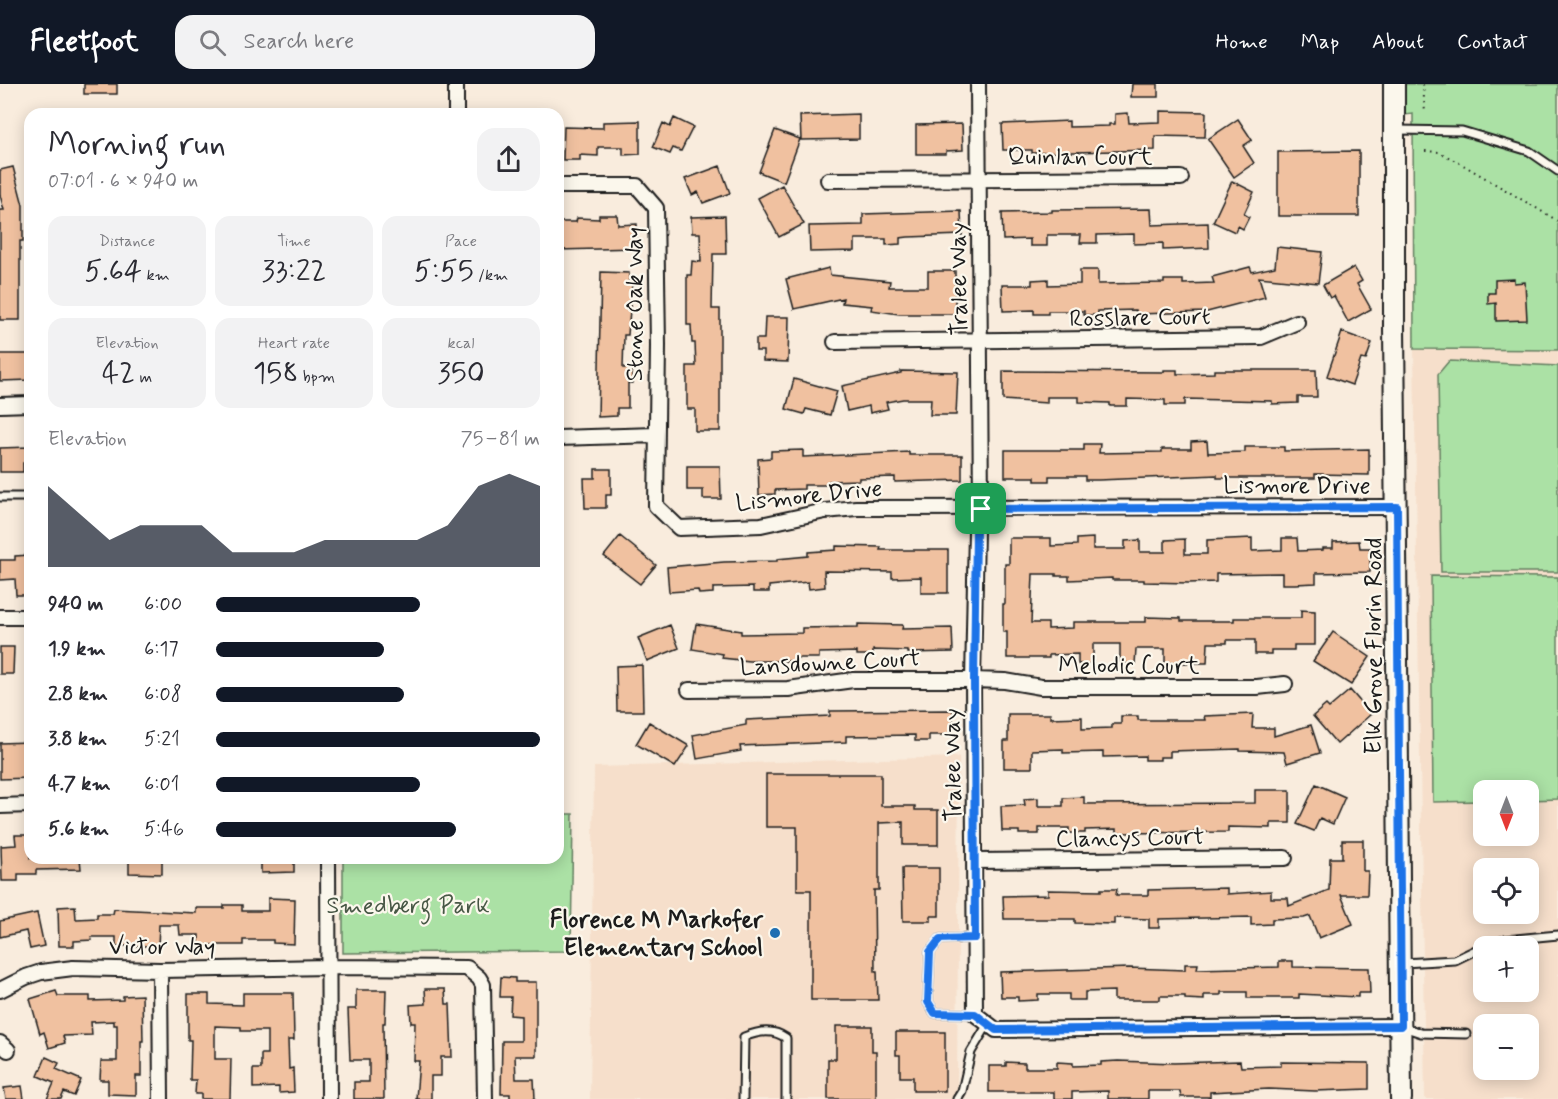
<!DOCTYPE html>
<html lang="en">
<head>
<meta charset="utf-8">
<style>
	body { margin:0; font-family:Mynerve,sans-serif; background:#f2f2f3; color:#2b2b33; height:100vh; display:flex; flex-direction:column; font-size:22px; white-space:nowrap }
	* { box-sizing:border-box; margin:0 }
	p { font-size:20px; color:#7c7c81 }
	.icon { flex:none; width:33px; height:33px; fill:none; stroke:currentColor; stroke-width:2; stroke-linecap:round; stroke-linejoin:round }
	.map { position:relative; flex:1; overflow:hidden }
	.details { position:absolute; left:24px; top:24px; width:540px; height:756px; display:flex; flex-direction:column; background:#fff; border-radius:18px; box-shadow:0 3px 15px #0003 }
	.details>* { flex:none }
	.needle { width:39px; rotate:180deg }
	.controls { position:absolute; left:1473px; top:696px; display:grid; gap:12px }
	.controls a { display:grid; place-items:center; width:66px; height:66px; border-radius:12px; background:#fff; box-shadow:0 3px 15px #0003; font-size:30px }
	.pin { position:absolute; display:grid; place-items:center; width:51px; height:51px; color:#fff; margin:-26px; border-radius:12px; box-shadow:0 3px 9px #0006 }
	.round { display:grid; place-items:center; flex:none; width:63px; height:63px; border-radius:18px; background:#f2f2f3 }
	.headline { display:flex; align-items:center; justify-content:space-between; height:102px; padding:0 24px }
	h1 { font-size:33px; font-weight:600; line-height:45px }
	.metrics { display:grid; grid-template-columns:repeat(3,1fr); gap:9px; height:102px; padding:6px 24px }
	.metrics div { display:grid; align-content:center; border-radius:15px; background:#f2f2f3; text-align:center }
	.metrics b { font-size:30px; font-weight:600 }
	.metrics small { font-size:16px; font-weight:400 }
	.metrics p { font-size:16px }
	.chart { height:168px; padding:12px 24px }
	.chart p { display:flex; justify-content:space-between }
	.chart svg { width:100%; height:108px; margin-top:6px; fill:#111827; opacity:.7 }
	ul { padding:0 24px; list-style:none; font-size:20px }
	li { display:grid; grid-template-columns:96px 72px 1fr; align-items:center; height:45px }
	li i { height:15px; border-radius:8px; background:#111827 }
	header { display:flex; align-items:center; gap:36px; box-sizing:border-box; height:84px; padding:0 30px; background:#111827; color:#fff }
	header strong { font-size:28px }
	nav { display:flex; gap:33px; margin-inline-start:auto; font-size:21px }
	.search { width:420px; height:54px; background:#f2f2f3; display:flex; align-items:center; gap:15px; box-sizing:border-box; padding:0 21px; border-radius:18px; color:#7c7c81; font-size:22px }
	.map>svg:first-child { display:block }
	.built { fill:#f6dfcb; fill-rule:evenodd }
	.green { fill:#abe1a5; stroke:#647e60; stroke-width:1.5 }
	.building { fill:#f0c1a0; stroke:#1c1c1c; stroke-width:1.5 }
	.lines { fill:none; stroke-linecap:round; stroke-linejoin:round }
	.lane-casing { stroke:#1c1c1c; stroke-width:11 }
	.street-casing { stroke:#1c1c1c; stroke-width:18 }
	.secondary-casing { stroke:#1c1c1c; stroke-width:24 }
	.path { stroke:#1c1c1c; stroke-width:2; stroke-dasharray:1.5 4.5; stroke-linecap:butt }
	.lane { stroke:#fbf7ec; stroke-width:7 }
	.street { stroke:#fbf7ec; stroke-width:14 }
	.secondary { stroke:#fbf7ec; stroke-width:20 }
	.route-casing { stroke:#fff; stroke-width:12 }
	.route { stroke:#1a73e8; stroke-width:8 }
	.poi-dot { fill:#1f6fb2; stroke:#fbf7ec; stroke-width:2 }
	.labels { text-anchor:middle; stroke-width:4.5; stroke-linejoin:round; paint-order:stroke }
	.street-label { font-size:24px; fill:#1c1c1c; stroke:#fbf7ec }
	.park-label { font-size:24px; fill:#475745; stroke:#fbf7ec }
	.poi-label { font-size:24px; font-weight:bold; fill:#1c1c1c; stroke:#fbf7ec; text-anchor:end }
</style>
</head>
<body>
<header>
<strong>Fleetfoot</strong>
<div class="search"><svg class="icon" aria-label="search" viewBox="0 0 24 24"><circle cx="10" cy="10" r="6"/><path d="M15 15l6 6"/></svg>Search here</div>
<nav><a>Home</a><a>Map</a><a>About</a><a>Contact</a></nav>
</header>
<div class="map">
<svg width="1558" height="1015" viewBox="0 0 1558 1015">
	<rect width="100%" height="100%" fill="#f9ecdd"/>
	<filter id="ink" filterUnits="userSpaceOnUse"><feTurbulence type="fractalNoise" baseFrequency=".0167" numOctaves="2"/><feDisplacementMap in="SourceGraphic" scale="12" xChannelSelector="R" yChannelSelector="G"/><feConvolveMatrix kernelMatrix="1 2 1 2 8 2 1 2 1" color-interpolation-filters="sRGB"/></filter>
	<g filter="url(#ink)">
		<path class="built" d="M1414 265 1558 266V1015H1425ZM1484 706H1528V752H1484ZM1484 784H1528V830H1484ZM1484 862H1528V908H1484ZM1484 940H1528V986H1484Z
			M959 673 957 1015H590L594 683Z"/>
		<path class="green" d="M1404 0H1558V266L1414 265 1413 30 1404 31Z
			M1449 277 1558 282V488H1441L1438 290Z
			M1431 492 1558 493V715L1529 716 1528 706H1484L1483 717 1433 718Z
			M558 730H573L571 867 343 869V774H558Z"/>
		<path class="building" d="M84 0H117V10H84Z
			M1132 0H1158V13H1131Z
			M1160 27 1206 28 1205 53 1155 52V66L1032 69V66H1003L1002 40 1069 37V43L1109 42V40H1115V30L1128 29 1129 39 1160 38Z
			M859 30V55L801 56 800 32Z
			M674 34 693 43 681 67 673 64 670 70 653 63 663 39 670 43Z
			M1238 35 1252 56 1243 62 1254 79 1234 93 1208 55Z
			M640 37V70L623 71V63H598V72L580 71V76H563L564 43 603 44V38Z
			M962 40 963 66 946 67V70H916V41Z
			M775 46 800 55 784 98 759 88Z
			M1359 67V132H1278V68Z
			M720 82 730 109 703 119 698 108 692 111 685 95Z
			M13 83 23 121V157H20V236H0V126H4L0 111V86Z
			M1232 97 1254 108 1244 130 1249 133 1243 145 1238 142 1235 148 1213 138Z
			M782 101 804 140 779 153 758 114Z
			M1151 125 1152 141 1208 139 1209 164 1163 166V159L1134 160V150L1097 151V159H1080L1081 151H1047V162H1030V155L1003 156 1002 129 1052 128V126Z
			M961 127 962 151 908 153 900 154V160L886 161V155H855V167L810 168 809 142 863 141V130Z
			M599 131H617L618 141 637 140V164L558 166V138H576L577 134 599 135Z
			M725 132 726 170H713L712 225H720V347H695V325H687V282H696L695 259H692L691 241H687V191H691L692 177 701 178 700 149H692L691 133Z
			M1277 163 1322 168 1318 199 1259 193 1265 213 1207 228 1136 230V226L1098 227V231H1084V227H1048V230H1034V226L1003 227 1002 201H1032V196L1048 195V201L1080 200V186H1098V200L1164 199V196H1183V200L1214 199 1212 193 1250 183 1252 188 1275 183Z
			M1354 183 1362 197 1357 200 1371 225 1348 238 1334 212 1330 214 1323 201Z
			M829 184 830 191 890 197 889 203H928V187H955V230H899L871 226 872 222 842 219 843 214 794 225 786 195Z
			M601 188 629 189V200H632L628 251H624L623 284H632V299H628V324H617V332L598 333Z
			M1514 195V199L1525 198 1527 236 1496 237V219L1488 220V209H1495V196Z
			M765 233H789L788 278 763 277V267H756V255H764Z
			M1342 248 1372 259 1366 276 1361 275 1352 301 1327 292Z
			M0 270H30V296L0 297Z
			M1164 286H1177V290L1214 289V286H1316L1317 313H1298V319L1272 320V317L1185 315V321H1165V316L1127 315V322H1110V319L1079 318V313H1047V319L1003 316V287L1164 288Z
			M901 287 958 288 956 331H930L931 315H903L886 318 888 325 870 329 869 322 847 327 842 302 901 289Z
			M794 295 837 307 830 331 806 325 804 330 786 325Z
			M1207 357 1208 369 1245 368V363H1284V367L1369 365V391L1315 390V394H1217V391L1099 396H1085V392H1049V397H1035V393H1005V366H1084V360H1100L1099 369 1162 368V365H1191V358Z
			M30 363V379H23V388H0V364Z
			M803 366V373L909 368V371H962V396L895 398V393L859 394V396L829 397V401H804V405L775 406V410L759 411 758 375 771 374V367Z
			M687 382H720L721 415H703V406H687Z
			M595 385H611V411H606V424H585L584 394H595Z
			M620 452 656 481 640 500 604 472Z
			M1009 454H1051V462L1077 461V455L1093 454V465H1125V457L1140 456V468H1165V456L1185 455V470H1207V456L1252 454V467L1282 466V454H1297L1298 467 1323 466V464H1333V458L1359 457 1360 464H1370V488L1316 489V499L1295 500H1282V489L1216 490V498L1189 499 1144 498V496H1112V494L1069 496V492H1056V490H1033L1031 539H1048V545L1073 544V538H1146V533L1181 534V537H1234V534H1301V526L1315 527V561H1294V566H1271V570H1255V556H1227V559H1208L1207 579H1165V565H1136L1135 580 1120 579V560H1093V580H1078V570L1049 571V574H1007V548H1003V520H1005V480H1009Z
			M836 462 881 463 880 466H948V509H921V493L892 494V488L824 487 825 503 809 505 808 498 769 502V508H753V503L713 504V509L699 510 698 506 669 508 667 483 724 478 777 477V475L808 472V468L836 466Z
			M30 471V511H16L15 495 0 496V476H15V472Z
			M696 540 741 547V550L802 549V544L858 543V540L903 541 902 545 952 544 953 568 908 569V567L873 566V571H857V568L819 569V574H795V577H749L722 574 723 570 692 565Z
			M670 541 679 564 647 577 638 554Z
			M1333 548 1370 573 1351 601 1313 577Z
			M0 563H14L13 590H0Z
			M642 581 643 627H617L616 582Z
			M1350 606 1371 630 1337 660 1313 632 1326 621 1329 624Z
			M953 626V651H929V657H915V651L846 652V658L740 662 741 667 697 675 693 651 746 641V636L830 632V627Z
			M1008 630H1050V634L1082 633V645L1112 644V640H1121V632H1138V636H1205L1204 632 1253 630 1252 644H1274V652L1311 641 1320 669 1287 679 1284 668 1240 667V665L1170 667V673H1160V676H1145V672L1103 673V668L1063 669V665L1032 666V684H1004V657H1008Z
			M649 638 689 662 675 683 636 660Z
			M30 658V694L0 695V659Z
			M766 690H881V722H915V726H938V761H903V738L879 739V806H874L875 887H877L878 916H811V806H797V743H766Z
			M1316 700 1345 713 1333 740 1320 734 1314 747 1297 740Z
			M1255 706H1290V739H1271V744L1228 743V748L1117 749V745L1085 746V749H1069V744H1039V750H1019V747H1002L1001 722 1025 721 1024 715 1038 714V722H1063V714L1084 713V720L1255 719Z
			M15 751H30V774H80L81 785 36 786V790H18V797H2L1 762 16 761Z
			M1342 756H1363V787H1368L1367 811H1341L1353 840 1319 854 1310 832 1304 834 1272 835V840L1251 841V833L1159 835V844H1149V835L1114 834V840L1075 839V835H1004L1003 812 1048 811V806L1101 807V805H1117L1116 811H1148V806L1227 804V810L1271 807V814H1288L1289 822 1329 806 1330 774H1342Z
			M129 774H162V790L129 789Z
			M261 774H294V788L261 789Z
			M902 784H939V832H931V837H903Z
			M268 814 295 815 294 860 273 859V856H243V861H199V851H180L179 841H159L158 862H116V853H91L92 856 74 857V862H59L58 823 75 822 76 835 97 834V830H113L114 825 196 829V824H224V821H242V827H268Z
			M37 829 44 862 30 865 26 847 0 853V837Z
			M1279 877H1293V883L1369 884 1370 909H1358V913L1299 910V914H1247V908H1221V911H1204V916L1185 915V912H1160V916H1114V907L1085 908V916H1069V910H1038V916L1018 917V913H1001L1000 888 1129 884 1185 886V880H1198L1197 885 1279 883Z
			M501 893 515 894V898H536V972H515L516 995H534L535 1015H510V1010H501L502 957H521V932L510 931 511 913H500Z
			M425 905H445L446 920H450L452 973H441V992H431V1015H416L419 977H414L415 939H411L410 921 426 920Z
			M356 906H386L385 939H383L384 1015H354V998H369V976H350L348 925H356Z
			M56 907 58 912H90V917L123 916V912L142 911 143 957H141V992H136V1011L108 1010V996H100L101 977H117V941H114V937L91 938 92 951 63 952 65 959 49 964 44 948 40 950 30 915Z
			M243 909H293L294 956H288L289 985 293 984 294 1008 279 1009V1003L253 1004V985H261V970H267V947H241V943L215 942V975H231L230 1015H201V1010H195L196 996H190L191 956H188V910H209V920L243 921Z
			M836 942H872V967H876V1015H828V975H836Z
			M896 948H945V1007H913V993H900V971H896Z
			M46 973 59 979 56 985 81 996 74 1012 64 1008 61 1015H47L54 999 38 992Z
			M1118 977 1174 979 1240 977 1241 983 1281 982V978L1369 979V1005L1315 1007 1269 1005 1210 1008V1013H1181L1180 1007H1148V1015H1108V1007L1072 1008V1015H1054V1008H989V982H1006V978L1025 979V984H1057V978L1073 979V982L1101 981V978Z
			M22 1002 24 1015H6L4 1004Z"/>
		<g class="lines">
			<defs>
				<path id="lane" d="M1397 46 1462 47 1529 67 1558 87
					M0 413H30
					M1403 879 1455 876 1486 861 1505 856 1558 851
					M975 930 935 929 928 918 930 868 940 855 975 854
					M1403 943 1421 949 1466 950
					M743 1015 744 953C758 947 774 945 786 954V1015
					M957 1015 962 1007 971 968 988 940"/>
				<path id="street" d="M978 0 981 425 976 446 973 596 975 930 996 946 1401 942
					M456 30V0
					M828 96 1181 94
					M558 102H637L656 124 658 261 656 422 679 444 761 441 825 427 856 424 1397 423
					M835 258 1261 253 1297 238
					M0 321 30 320
					M558 354 656 351
					M0 533H30
					M689 606 788 605 853 596H973L1005 597 1041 603H1257L1285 600
					M0 722 30 721
					M328 774 329 1015
					M975 777 1285 774
					M160 886 161 1015
					M0 906 26 893 41 888 73 884 160 886 328 883 467 884 479 894 483 901 485 1015
					M0 959 8 966"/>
				<path id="secondary" d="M1394 0V243L1401 1015"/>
			</defs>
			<use href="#lane" class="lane-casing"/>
			<use href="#street" class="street-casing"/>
			<use href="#secondary" class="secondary-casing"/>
			<path class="path" d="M1423 0 1425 29
				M1425 67 1439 68 1465 82 1558 137"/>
			<use href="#lane" class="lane"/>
			<use href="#street" class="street"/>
			<use href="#secondary" class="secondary"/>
		</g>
	</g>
	<g class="lines" filter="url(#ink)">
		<defs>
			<path id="route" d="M1397 423 1401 942 996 946 975 930 935 929 928 918 930 868 940 855 975 854 974 596 976 446 981 425Z"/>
		</defs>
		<use href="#route" class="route-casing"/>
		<use href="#route" class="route"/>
	</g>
	<circle class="poi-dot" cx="775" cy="849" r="6"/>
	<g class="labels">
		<g class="street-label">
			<text x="1080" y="80">Quinlan Court</text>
			<text transform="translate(958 195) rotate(-91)" y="8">Tralee Way</text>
			<text transform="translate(634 220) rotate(-90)" y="8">Stone Oak Way</text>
			<text transform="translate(1140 233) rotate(-1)" y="8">Rosslare Court</text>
			<text x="1297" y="409">Lismore Drive</text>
			<text transform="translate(809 411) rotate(-6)" y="8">Lismore Drive</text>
			<text transform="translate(1373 562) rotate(-90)" y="8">Elk Grove Florin Road</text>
			<text transform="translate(830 578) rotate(-3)" y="8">Lansdowne Court</text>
			<text x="1129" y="589">Melodic Court</text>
			<text transform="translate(952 681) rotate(-91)" y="8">Tralee Way</text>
			<text transform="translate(1130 753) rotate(-1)" y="8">Clancys Court</text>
			<text x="162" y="870">Victor Way</text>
		</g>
		<g class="park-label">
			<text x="408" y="829">Smedberg Park</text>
		</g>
		<g class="poi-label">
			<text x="763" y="843">Florence M Markofer<tspan x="763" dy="28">Elementary School</tspan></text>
		</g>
	</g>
</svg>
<div class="controls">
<a><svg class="needle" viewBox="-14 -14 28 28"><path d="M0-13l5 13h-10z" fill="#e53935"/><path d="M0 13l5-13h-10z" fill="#7c7c81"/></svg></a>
<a><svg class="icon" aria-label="locate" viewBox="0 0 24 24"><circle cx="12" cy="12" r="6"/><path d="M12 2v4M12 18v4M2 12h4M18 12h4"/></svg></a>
<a>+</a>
<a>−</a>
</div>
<div class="pin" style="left:981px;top:425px;background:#1e9e55"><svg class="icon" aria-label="arrive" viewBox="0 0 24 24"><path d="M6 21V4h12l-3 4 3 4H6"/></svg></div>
<section class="details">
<div class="headline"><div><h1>Morning run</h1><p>07:01 · 6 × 940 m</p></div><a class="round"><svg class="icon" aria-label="share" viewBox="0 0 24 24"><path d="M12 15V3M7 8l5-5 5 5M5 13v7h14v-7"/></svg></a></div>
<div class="metrics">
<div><p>Distance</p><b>5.64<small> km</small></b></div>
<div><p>Time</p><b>33:22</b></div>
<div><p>Pace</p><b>5:55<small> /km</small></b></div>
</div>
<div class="metrics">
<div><p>Elevation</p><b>42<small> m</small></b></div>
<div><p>Heart rate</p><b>158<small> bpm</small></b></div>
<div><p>kcal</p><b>350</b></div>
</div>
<div class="chart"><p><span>Elevation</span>75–81 m</p>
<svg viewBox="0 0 160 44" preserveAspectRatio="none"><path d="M0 44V11L10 22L20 33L30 27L40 27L50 27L60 38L70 38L80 38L90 33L100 33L110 33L120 33L130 27L140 11L150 6L160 11V44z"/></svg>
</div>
<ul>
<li><b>940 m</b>6:00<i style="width:63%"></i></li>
<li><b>1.9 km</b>6:17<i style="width:52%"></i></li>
<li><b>2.8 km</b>6:08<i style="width:58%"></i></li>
<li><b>3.8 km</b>5:21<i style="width:100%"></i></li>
<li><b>4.7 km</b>6:01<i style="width:63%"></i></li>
<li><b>5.6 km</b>5:46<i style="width:74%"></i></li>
</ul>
</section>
</div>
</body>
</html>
